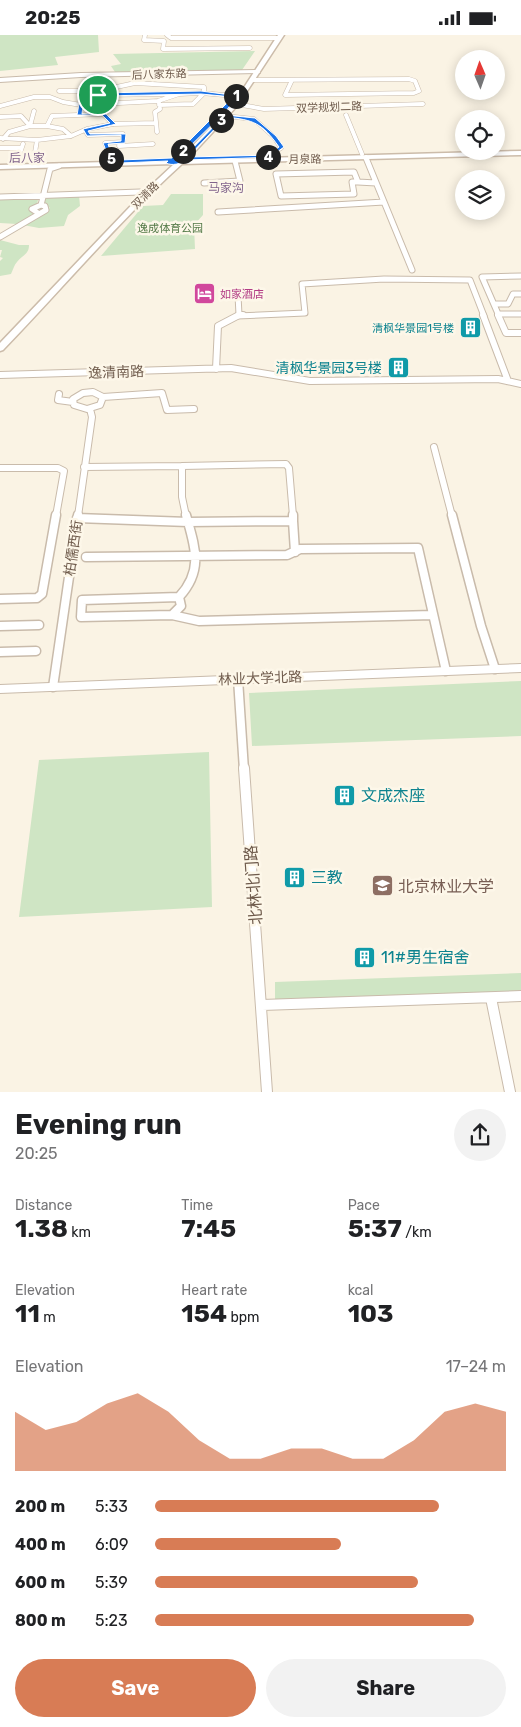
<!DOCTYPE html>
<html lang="en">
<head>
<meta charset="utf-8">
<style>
	body { margin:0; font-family:Rubik,"Noto Sans SC",sans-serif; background:#f2f2f2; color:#202124; height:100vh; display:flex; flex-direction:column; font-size:19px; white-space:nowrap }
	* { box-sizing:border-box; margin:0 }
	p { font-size:16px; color:#757577 }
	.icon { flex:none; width:28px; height:28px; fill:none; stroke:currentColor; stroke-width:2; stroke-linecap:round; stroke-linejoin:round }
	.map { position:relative; height:1057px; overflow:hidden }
	.sheet { display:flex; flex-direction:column; background:#fff; flex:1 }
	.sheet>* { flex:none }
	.needle { width:32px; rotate:358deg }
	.controls { position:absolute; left:455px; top:15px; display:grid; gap:10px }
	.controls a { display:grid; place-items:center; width:50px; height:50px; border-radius:50%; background:#fff; box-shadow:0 2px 12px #0003; font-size:25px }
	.pin { position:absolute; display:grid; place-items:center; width:42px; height:42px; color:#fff; margin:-21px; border:2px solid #fff; border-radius:50%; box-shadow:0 1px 5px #0007 }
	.km { position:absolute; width:25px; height:25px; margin:-12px; border-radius:50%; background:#222; color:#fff; font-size:14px; line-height:25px; text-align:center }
	.round { display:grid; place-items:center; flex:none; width:52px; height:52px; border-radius:26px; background:#f2f2f2 }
	.head { display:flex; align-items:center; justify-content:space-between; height:85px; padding:0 15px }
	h1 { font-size:28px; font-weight:700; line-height:38px }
	.figures { display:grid; grid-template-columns:repeat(3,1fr); gap:8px; height:85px; padding:5px 15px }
	.figures div { display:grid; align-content:center }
	.figures b { font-size:25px; font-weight:700 }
	.figures small { font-size:14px; font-weight:400 }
	.figures p { font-size:14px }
	.chart { height:140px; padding:10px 15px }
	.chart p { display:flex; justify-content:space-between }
	.chart svg { width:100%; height:90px; margin-top:5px; fill:#d87c55; opacity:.7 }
	.action { display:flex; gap:10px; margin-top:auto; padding:10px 15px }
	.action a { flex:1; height:58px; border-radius:30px; background:#d87c55; color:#fff; font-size:20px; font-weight:700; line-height:58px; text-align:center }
	.action a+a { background:#f2f2f2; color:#202124 }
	ul { padding:0 15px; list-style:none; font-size:16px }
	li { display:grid; grid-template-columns:80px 60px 1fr; align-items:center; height:38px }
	li i { height:12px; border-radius:6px; background:#d87c55 }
	.status { display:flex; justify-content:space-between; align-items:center; height:35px; padding:0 25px; background:#fff; direction:ltr }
	.status svg { height:14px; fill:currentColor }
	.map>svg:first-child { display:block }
	.green { fill:#cfe5c4 }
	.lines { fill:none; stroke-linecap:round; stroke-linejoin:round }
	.minor-far4-casing { stroke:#c9bbab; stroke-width:5 }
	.minor-far3-casing { stroke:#c9bbab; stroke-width:7 }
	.minor-far2-casing { stroke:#c9bbab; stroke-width:8 }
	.minor-far1-casing { stroke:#c9bbab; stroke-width:11 }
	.minor-casing { stroke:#c9bbab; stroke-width:12 }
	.tertiary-casing { stroke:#c9bbab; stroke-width:2 }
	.secondary-casing { stroke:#ccbcaa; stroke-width:3 }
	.minor-far4 { stroke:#fff; stroke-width:4 }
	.minor-far3 { stroke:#fff; stroke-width:5 }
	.minor-far2 { stroke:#fff; stroke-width:6 }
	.minor-far1 { stroke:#fff; stroke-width:8 }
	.minor { stroke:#fff; stroke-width:10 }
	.tertiary { fill:#fff; fill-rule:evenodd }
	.secondary { fill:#fff; fill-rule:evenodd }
	.route { fill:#1a73e8; stroke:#fff; fill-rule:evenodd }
	.labels { text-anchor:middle; stroke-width:5; stroke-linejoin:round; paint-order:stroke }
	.far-street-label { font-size:11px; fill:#6f5b4c; stroke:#fdf7e9 }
	.far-park-label { font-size:11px; fill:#547a48; stroke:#fdf7e9 }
	.far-hotel-label { font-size:11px; fill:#b23c85; stroke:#fdf7e9; text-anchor:start }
	.far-culture-label { font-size:11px; fill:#0d838f; stroke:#fdf7e9; text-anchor:end }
	.far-neighbourhood-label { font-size:12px; fill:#81648c; stroke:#fdf7e9 }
	.culture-label { font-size:14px; fill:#0d838f; stroke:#fdf7e9; text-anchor:end }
	.street-label { font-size:14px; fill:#6f5b4c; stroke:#fdf7e9 }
	.near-culture-label { font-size:16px; fill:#0d838f; stroke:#fdf7e9; text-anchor:start }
	.near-street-label { font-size:16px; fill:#6f5b4c; stroke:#fdf7e9 }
	.near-education-label { font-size:16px; fill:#785e54; stroke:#fdf7e9; text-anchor:start }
</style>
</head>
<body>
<div class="status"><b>20:25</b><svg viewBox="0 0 49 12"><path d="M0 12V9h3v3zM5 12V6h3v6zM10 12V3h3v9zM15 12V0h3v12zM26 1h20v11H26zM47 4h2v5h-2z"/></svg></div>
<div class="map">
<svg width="521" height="1057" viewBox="0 0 521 1057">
	<rect width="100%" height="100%" fill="#faf3e4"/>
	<path class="green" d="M0 0H98L99 17 55 22 58 30 0 36Z
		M255 16 242 35 115 37 111 31 121 29 113 19Z
		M171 159H203V180L194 190 195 214 101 221 143 171 163 170Z
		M79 160 80 171 68 180 64 191 39 193 23 190 31 187 39 178 50 173 43 168 46 161Z
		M39 161 37 169 29 175 36 178 17 189 0 188V162Z
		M0 205 19 210H29C29 220 22 220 17 227 14 230 13 235 11 239L0 241V226L3 223 0 222 2 215H0Z
		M521 646V701L252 711 249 658Z
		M209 717 212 872 19 882 39 725Z
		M521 938V958L275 966V947Z"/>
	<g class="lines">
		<defs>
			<path id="minor-far4" d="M145 0 144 5 164 6 163 14 250 13
				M167 0 171 3H279
				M252 45 409 44 415 46 419 56 414 58 285 60 292 45
				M135 48 204 52V58L193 69 159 70
				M59 56H98V62
				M98 56 135 48 133 39
				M98 60 171 59
				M236 69 264 74 423 69
				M0 71 34 62H50L63 67 81 70 158 66 179 59 201 58 236 61
				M34 76 30 91H47L52 81 103 79 113 89
				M346 80 362 119
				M225 81 254 84 274 102 281 113 274 117 277 121
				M0 82 21 81 30 91
				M47 91 63 94 71 101
				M85 95 88 100 123 99V107L105 108 109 118 106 123 111 124
				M157 97 155 77 160 74 159 68
				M0 103 37 105 71 101 87 94 113 89 156 88
				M3 104 9 97 30 91
				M119 111 153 109
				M0 113H21
				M366 122 367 124
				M18 124 23 109
				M34 124 37 105"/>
			<path id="minor-far3" d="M106 123 120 126
				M366 123 412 235
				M17 126 18 123
				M34 126V123
				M354 137 358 147H352L354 159 281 161 276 139Z
				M358 147 376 148
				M204 148 240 146 235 126
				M0 162 140 157
				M218 177 384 167
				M38 178 32 174 41 170
				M0 202 46 175 45 171 41 170 50 134 59 131
				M238 260 239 280
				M494 269H508L513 259H521
				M498 279H521
				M237 281 305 278 302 249 384 244 470 245 484 281
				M499 281 482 242 521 241"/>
			<path id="minor-far2" d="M483 280 508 346
				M498 280 506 298H521
				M216 334 218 291 239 280H243
				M0 340 231 333 310 346 498 344 521 349
				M93 357 103 362 100 370 87 374 74 370 73 364 83 358Z
				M59 359 58 365 73 367
				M103 362 162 358 167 375 194 374
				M434 412 452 481
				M182 431 286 429 289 433 293 481
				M84 432 182 431V462L186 481
				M0 433H58L64 436 56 481
				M78 481 92 382 90 374"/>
			<path id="minor-far1" d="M293 480V486
				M452 480 481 591 495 634
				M77 483 188 487 293 486 295 517
				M86 522 287 520 300 514 418 513 446 636
				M179 562 181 571 172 580 81 582 82 565Z
				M179 562C204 535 195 512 186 480
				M0 564 37 563 42 559 56 480
				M172 580 199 586 433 580
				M0 591 39 590
				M0 617 36 616
				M238 644 244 735
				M53 652 78 480"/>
			<path id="minor" d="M244 733 267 1057
				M491 963 510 1057
				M262 970 521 961"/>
			<path id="tertiary" d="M258 35 260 38 81 42 0 47V43L81 38Z
				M521 629V637L0 658V650Z"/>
			<path id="secondary" d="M278 0H284L238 70 187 125 521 116V120L182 129C118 187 63 253 3 315L0 316V308L144 157 174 129 0 134V130L179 125 234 68Z"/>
		</defs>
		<use href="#minor-far4" class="minor-far4-casing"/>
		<use href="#minor-far3" class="minor-far3-casing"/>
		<use href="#minor-far2" class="minor-far2-casing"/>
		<use href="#minor-far1" class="minor-far1-casing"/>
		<use href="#minor" class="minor-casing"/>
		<use href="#tertiary" class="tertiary-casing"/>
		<use href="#secondary" class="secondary-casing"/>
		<use href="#minor-far4" class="minor-far4"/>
		<use href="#minor-far3" class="minor-far3"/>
		<use href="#minor-far2" class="minor-far2"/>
		<use href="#minor-far1" class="minor-far1"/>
		<use href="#minor" class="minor"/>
		<use href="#tertiary" class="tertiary"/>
		<use href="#secondary" class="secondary"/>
	</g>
	<path class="route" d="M201 56 238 61 225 77 178 123H183L225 80 255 83 276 101 284 112 277 117 279 122 185 125C181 129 172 131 166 128L168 126 120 128 105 124 107 118 103 108 121 106V100L87 101 83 94 110 88 102 80H77L79 69 95 68 96 60 98 58ZM201 59 233 62 172 123 120 125 109 122 111 118 108 109 125 108 126 99H90L88 96 116 89 105 78 82 79 83 71 99 70 100 61ZM226 82C254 85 262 88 279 112L272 117 274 120 188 122Z"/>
	<defs>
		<symbol id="hotel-square" viewBox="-11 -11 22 22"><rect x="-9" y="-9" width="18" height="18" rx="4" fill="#d1479c" stroke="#fdf7e9"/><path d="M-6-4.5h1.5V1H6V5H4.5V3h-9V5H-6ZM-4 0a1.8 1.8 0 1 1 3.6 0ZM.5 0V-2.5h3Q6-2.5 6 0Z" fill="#fff"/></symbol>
		<symbol id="building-square" viewBox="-11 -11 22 22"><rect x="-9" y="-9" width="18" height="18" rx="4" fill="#0f9aa8" stroke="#fdf7e9"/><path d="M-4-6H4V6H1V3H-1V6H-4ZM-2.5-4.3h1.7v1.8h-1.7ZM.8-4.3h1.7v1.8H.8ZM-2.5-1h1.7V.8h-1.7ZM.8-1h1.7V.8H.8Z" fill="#fff"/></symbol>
		<symbol id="university-square" viewBox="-11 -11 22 22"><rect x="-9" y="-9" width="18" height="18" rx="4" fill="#8d6e63" stroke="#fdf7e9"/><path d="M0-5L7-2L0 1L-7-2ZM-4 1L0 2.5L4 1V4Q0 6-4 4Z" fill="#fff"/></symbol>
	</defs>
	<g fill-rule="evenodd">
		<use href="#hotel-square" x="192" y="246" width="25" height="25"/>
		<use href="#building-square" x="458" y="280" width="25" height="25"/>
		<use href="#building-square" x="386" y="320" width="25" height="25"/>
		<use href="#building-square" x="332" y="748" width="25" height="25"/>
		<use href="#building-square" x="282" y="830" width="25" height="25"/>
		<use href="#university-square" x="370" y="838" width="25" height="25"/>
		<use href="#building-square" x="352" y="910" width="25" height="25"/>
	</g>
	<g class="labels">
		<g class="far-street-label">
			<text transform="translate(159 39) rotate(-2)" y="4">后八家东路</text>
			<text transform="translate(329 72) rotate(-2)" y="4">双学规划二路</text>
			<text transform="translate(305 124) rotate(-1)" y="4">月泉路</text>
			<text transform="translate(145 160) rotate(-45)" y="4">双清路</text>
		</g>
		<g class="far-park-label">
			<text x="170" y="197">逸成体育公园</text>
		</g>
		<g class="far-hotel-label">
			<text x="220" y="263">如家酒店</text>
		</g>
		<g class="far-culture-label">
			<text x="454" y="297">清枫华景园1号楼</text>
		</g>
		<g class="far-neighbourhood-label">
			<text x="27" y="127">后八家</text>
			<text x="226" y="157">马家沟</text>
		</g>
		<g class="culture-label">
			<text x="382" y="338">清枫华景园3号楼</text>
		</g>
		<g class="street-label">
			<text transform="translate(116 337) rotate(-2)" y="5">逸清南路</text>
			<text transform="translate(73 513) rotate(-82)" y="5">柏儒西街</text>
			<text transform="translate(260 643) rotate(-2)" y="5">林业大学北路</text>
		</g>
		<g class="near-culture-label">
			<text x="361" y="766">文成杰座</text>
			<text x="311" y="848">三教</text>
			<text x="381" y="928">11#男生宿舍</text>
		</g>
		<g class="near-street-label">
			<text transform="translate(253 850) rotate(-94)" y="6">北林北门路</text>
		</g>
		<g class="near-education-label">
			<text x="398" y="857">北京林业大学</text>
		</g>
	</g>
</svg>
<div class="controls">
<a><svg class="needle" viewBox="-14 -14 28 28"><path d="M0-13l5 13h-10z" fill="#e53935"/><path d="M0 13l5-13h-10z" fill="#757577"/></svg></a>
<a><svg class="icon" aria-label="locate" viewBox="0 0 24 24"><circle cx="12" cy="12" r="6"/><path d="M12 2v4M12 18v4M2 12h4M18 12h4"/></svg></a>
<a><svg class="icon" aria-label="layers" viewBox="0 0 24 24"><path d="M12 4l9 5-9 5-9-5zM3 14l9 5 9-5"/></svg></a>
</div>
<div class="pin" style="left:98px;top:60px;background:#1e9e55"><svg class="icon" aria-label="arrive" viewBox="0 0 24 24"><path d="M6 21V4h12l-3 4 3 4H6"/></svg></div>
<b class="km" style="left:236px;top:61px">1</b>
<b class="km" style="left:183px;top:116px">2</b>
<b class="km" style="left:221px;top:85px">3</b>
<b class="km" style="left:268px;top:122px">4</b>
<b class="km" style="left:111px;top:124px">5</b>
</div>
<section class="sheet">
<div class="head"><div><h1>Evening run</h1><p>20:25</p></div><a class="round"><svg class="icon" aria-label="share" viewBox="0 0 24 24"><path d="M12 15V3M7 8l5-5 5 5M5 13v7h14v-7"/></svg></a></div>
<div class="figures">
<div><p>Distance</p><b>1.38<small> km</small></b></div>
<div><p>Time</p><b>7:45</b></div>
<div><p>Pace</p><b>5:37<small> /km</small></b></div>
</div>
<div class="figures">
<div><p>Elevation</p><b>11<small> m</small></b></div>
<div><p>Heart rate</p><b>154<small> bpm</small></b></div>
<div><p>kcal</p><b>103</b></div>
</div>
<div class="chart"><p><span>Elevation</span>17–24 m</p>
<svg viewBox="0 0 160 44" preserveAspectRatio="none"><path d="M0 44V15L10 24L20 20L30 11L40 6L50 15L60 29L70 38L80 38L90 33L100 33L110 38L120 38L130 29L140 15L150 11L160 15V44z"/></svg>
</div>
<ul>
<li><b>200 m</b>5:33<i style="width:81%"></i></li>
<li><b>400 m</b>6:09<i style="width:53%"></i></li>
<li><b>600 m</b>5:39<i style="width:75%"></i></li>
<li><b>800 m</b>5:23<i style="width:91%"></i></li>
</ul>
<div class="action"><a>Save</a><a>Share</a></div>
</section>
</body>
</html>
